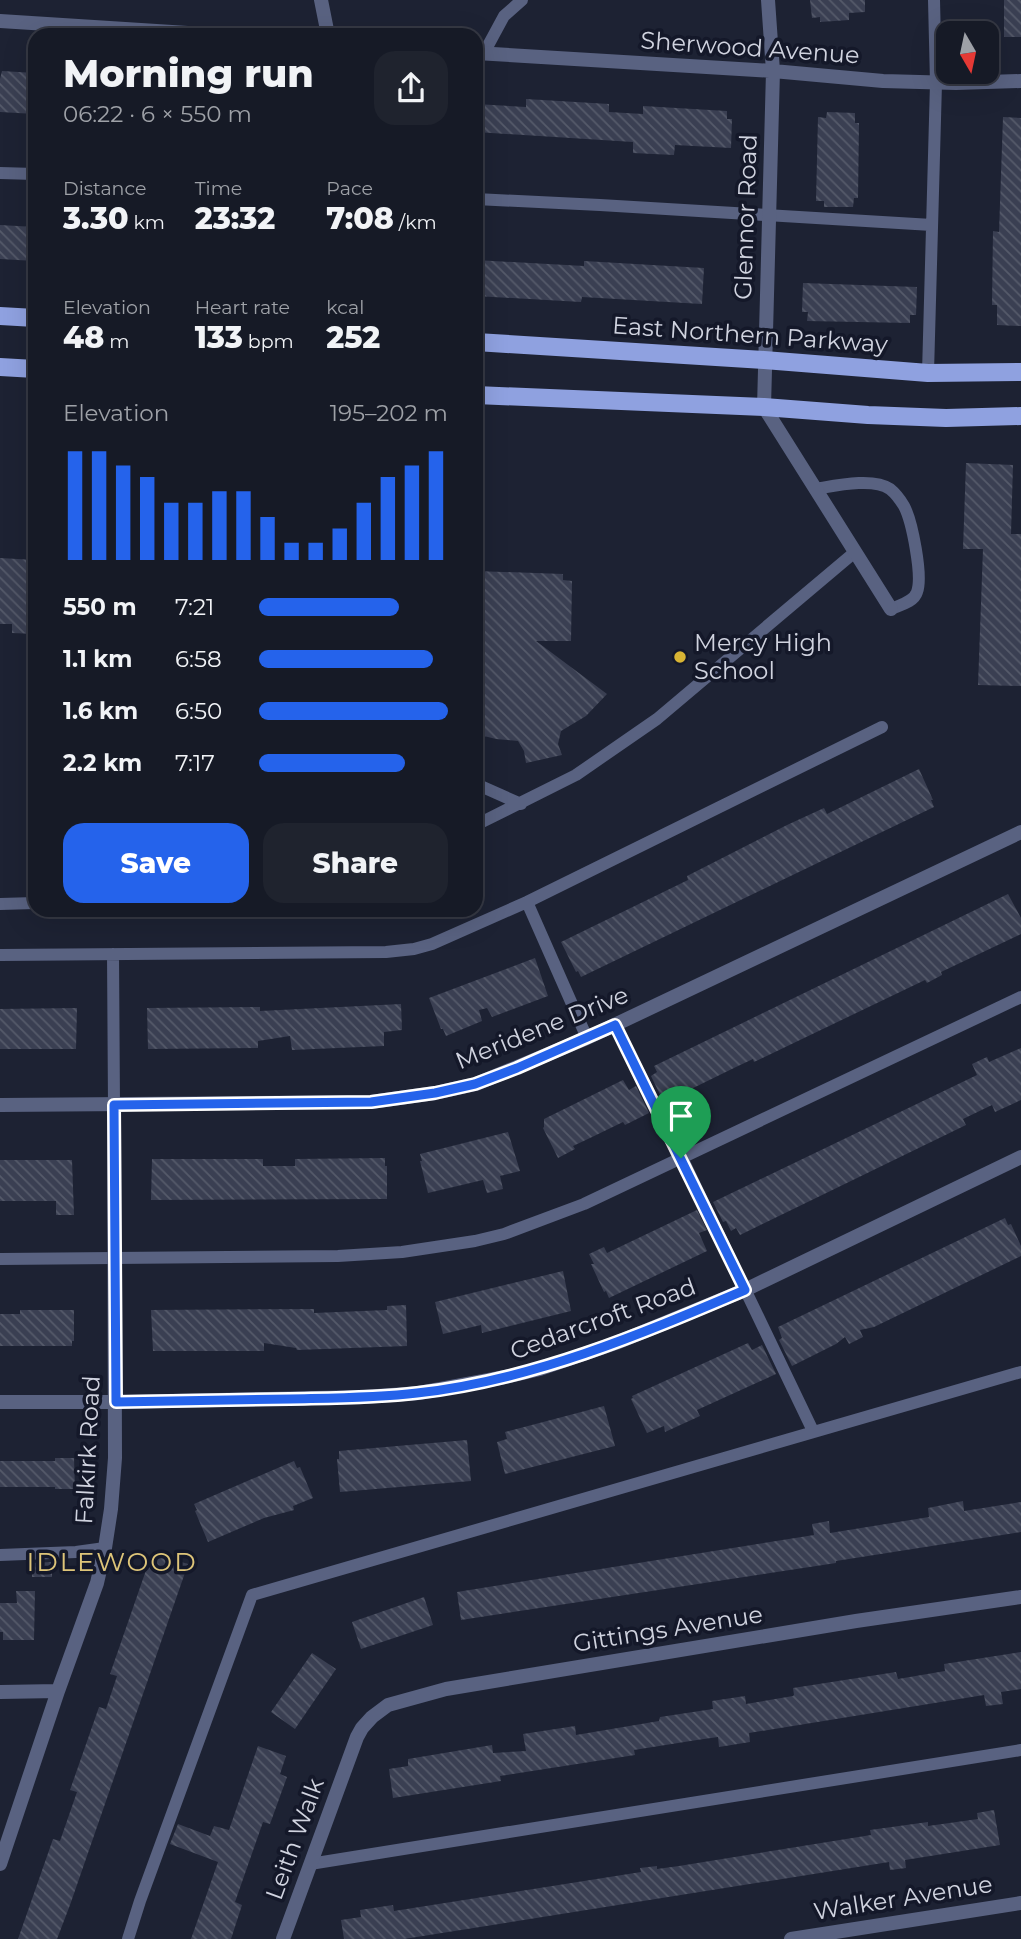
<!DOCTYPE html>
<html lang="en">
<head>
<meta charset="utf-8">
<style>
	body { margin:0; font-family:Montserrat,sans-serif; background:#1f232e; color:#f1f3f6; height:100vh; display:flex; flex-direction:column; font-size:26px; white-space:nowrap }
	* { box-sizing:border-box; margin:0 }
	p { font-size:23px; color:#9ea1a7 }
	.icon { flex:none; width:38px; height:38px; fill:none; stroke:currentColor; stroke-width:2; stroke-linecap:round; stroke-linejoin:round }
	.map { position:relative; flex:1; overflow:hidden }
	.details { position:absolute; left:28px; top:28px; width:455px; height:889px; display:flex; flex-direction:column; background:#161a26; border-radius:21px; box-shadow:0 7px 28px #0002,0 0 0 2px #353843 }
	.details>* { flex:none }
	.needle { width:46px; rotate:171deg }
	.buttons { position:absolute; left:936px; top:21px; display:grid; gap:14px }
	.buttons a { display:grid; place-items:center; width:63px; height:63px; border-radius:14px; background:#161a26; box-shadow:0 7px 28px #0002,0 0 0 2px #353843; font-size:35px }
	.pin { position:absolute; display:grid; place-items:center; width:60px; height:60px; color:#fff; margin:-72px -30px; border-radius:50% 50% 50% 0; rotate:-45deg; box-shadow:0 0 7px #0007 }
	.pin .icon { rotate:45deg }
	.round { display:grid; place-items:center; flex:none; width:74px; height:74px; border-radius:21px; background:#1f232e }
	.headline { display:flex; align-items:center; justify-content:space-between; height:119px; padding:0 35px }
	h1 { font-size:38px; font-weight:800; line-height:52px }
	.figures { display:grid; grid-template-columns:repeat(3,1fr); gap:10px; height:119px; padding:7px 35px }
	.figures div { display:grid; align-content:center }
	.figures b { font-size:30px; font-weight:800 }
	.figures small { font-size:19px; font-weight:400 }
	.figures p { font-size:19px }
	.chart { height:196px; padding:14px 35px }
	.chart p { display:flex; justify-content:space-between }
	.chart svg { width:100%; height:126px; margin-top:7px; stroke:#2563eb; stroke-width:6 }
	.button { display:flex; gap:14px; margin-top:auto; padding:14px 35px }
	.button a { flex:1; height:80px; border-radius:21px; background:#2563eb; color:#fff; font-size:28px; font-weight:800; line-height:80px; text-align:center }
	.button a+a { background:#1f232e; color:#f1f3f6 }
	ul { padding:0 35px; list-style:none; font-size:23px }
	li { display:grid; grid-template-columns:112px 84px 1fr; align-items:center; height:52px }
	li i { height:18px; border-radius:9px; background:#2563eb }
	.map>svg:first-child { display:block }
	.building { fill:url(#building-back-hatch) }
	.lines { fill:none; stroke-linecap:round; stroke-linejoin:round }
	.lane { stroke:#596281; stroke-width:12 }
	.street { stroke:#596281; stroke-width:14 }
	.primary { stroke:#8fa1e0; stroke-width:18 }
	.route-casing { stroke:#fff; stroke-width:14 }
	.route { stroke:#2563eb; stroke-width:9 }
	.poi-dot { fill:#d8b434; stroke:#141829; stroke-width:2.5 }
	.labels { text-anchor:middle; stroke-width:7; stroke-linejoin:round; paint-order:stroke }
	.street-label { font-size:24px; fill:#d0d3df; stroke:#141829 }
	.poi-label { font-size:24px; fill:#d0d3df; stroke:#141829; text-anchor:start }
	.neighbourhood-label { font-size:26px; letter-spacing:2px; fill:#dec579; stroke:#141829 }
</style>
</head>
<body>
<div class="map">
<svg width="1021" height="1939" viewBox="0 0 1021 1939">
	<defs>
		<pattern id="building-back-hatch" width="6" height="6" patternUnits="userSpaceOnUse" patternTransform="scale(1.75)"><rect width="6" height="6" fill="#3a3f52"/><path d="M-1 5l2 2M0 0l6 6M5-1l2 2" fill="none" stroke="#555a6a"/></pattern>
	</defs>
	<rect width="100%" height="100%" fill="#1d2233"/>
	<path class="building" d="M810 0H865V12L849 13V20L820 22V17L812 18Z
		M1004 0H1021V37H1004Z
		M2 71 35 73V114L0 112V79Z
		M526 99 609 104V112L643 114V106L727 111V119H732L731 148 675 145 674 155 633 153V142L476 132V104L526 107Z
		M827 112 855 113V123H859L858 198H854L853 207H824V201H816L818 117 826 118Z
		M1003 117 1021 118V326L997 325V305H992L993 231 999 232Z
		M0 225 35 227V261L0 259Z
		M476 260 584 266V261L704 268 702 304 582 297 581 302 476 296Z
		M803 283 917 287 916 315H910V323L807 321 808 312H802Z
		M966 463 1013 465 1011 534H1021V686L978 685 983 549H963Z
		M0 558 35 560V634L12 633V624H0Z
		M476 571 563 574V580L572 581 571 641H536L607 694 586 716 561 731 558 744 562 755 526 763 524 751 518 741 496 739 476 734Z
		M919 769 933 800H931L934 807 581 977 578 971 576 972 561 942 688 880 687 876 787 825 824 808 827 814Z
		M1008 894 1021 918V934L941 972 942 975 927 983 925 980 754 1062 753 1059 736 1067 687 1091 688 1095 665 1105 651 1076 657 1072 654 1066Z
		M535 958 548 996 492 1017 487 1008 479 1010 482 1021 446 1036 443 1029H441L429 998Z
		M401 1004 402 1030 384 1032V1046L292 1050 290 1036 258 1041V1048L148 1049 147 1008 260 1007V1011Z
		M77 1008 76 1049H0V1009Z
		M1021 1048V1100L995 1112 992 1105 963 1119 966 1125 740 1235 736 1228 731 1231 726 1221 723 1222 713 1202 977 1075 972 1064 987 1057 989 1062Z
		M623 1080 629 1090 636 1086 649 1113 625 1125 623 1122 590 1138 573 1146 575 1149 558 1158 543 1128 544 1127V1119Z
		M508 1132 520 1171 500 1176 503 1189 487 1193 483 1180 428 1193 420 1161H422L420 1154Z
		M385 1158V1166H387V1199L151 1200 152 1159H263V1166H295V1159Z
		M0 1160H72L74 1215H56V1201H0Z
		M697 1210 707 1230 699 1233 707 1251 609 1298 606 1291 604 1292 591 1264H594L589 1254 604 1247 607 1253Z
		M1005 1218 1008 1225 1011 1224 1021 1246V1256L874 1327 860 1330 863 1337 849 1344 845 1337 836 1344 792 1366 779 1340 782 1338 778 1327Z
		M563 1271 571 1311 482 1333 481 1325 443 1334 435 1302Z
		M406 1305 407 1346 297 1350 296 1348 264 1343V1351H153L151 1310 314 1309V1313L387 1310V1306Z
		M20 1310H74V1341H72V1346H0V1314H20Z
		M748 1343 752 1350 762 1345 776 1374 697 1410 700 1416 665 1432 664 1426 647 1433 631 1399 633 1398 632 1396Z
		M604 1406 615 1446 505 1474 497 1442 507 1439 505 1432Z
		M467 1440 471 1481 340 1492 337 1459H339V1451Z
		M55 1458H74L75 1489H55V1487H0V1461H55Z
		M294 1461 297 1468 300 1467 313 1498 293 1506 294 1510 264 1518 208 1542 195 1511 197 1510 194 1504Z
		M963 1501 964 1511 1021 1502V1532L836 1561V1563L461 1620 457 1592 814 1535 812 1524 829 1521 830 1533 929 1517 928 1508Z
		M152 1553 188 1564 70 1905 57 1939H18L53 1839 60 1841 77 1792 70 1790 99 1707 106 1709 117 1676 110 1674Z
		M52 1562V1577H32V1563Z
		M16 1591H35L34 1640H3V1632H0V1603H17Z
		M424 1597 433 1625 361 1649 352 1622Z
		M1021 1652V1689L1001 1692 1003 1704 986 1706 984 1695 749 1733 750 1742 719 1747 718 1737 697 1740 634 1750 635 1755 500 1776 501 1781 393 1798 389 1769 408 1766V1759L492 1745 493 1753 526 1751 523 1734 575 1726 576 1735 659 1721 660 1717 713 1709 712 1701 745 1696 746 1704 793 1696 794 1695 793 1688 896 1672 898 1679 945 1671 944 1664Z
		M312 1653 336 1669 295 1729 271 1712Z
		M258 1746 286 1756 280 1774 287 1777 270 1824 263 1822 235 1902 242 1905 231 1939H191L218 1862 170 1844 178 1824 210 1836 214 1826 229 1830Z
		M994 1810 1000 1845 905 1860 906 1868 890 1870 889 1862 404 1939H344L341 1920 361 1917 360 1910 393 1905 394 1911 641 1872 640 1868 657 1866V1869L679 1866 871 1835 870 1830 928 1822V1826L978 1819 977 1813Z"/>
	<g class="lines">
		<path class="lane" d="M484 53 504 16 522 0
			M0 173 35 174
			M476 199 600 205 932 225
			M928 373 936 83 934 0
			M815 489C834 486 873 477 890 489 895 493 901 501 904 506 912 521 923 576 917 592 914 602 900 605 891 609
			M476 784 521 804
			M476 825 576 775 657 719 855 552
			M527 902 587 1038
			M0 904 35 903
			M113 954 114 1105
			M0 955 386 952 414 949 432 944 527 902 882 727
			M615 1025 682 1158 813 1431
			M0 1259 338 1256 402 1252 475 1241 504 1234 584 1204 1021 997
			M0 1555 76 1552 105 1548
			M310 1864 1021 1750
			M128 1939 140 1901 252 1595 1021 1372"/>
		<path class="street" d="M321 0 328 35
			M768 0 773 71 764 407 891 609
			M0 21 219 35
			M476 53 773 71 883 81 956 83 1021 81
			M0 1105 371 1102 435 1093 476 1084 587 1038 1021 832
			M0 1402H116L364 1397 419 1393 505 1377 540 1369 616 1343 745 1290 1021 1157
			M0 1692 58 1691
			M0 1864 58 1691 97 1583 105 1548 111 1509 115 1458 114 1105
			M283 1939 357 1737 362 1728 372 1717 388 1705 446 1689 856 1621 1021 1597
			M791 1939 1021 1903"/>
		<path class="primary" d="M0 316 35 318
			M476 342 764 360 928 373 1021 372
			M0 367 35 369
			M476 395 764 407 868 415 946 418 1021 416"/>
	</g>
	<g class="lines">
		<defs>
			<path id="route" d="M615 1025 745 1290C639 1335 533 1380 417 1393 375 1398 333 1398 290 1399 232 1400 174 1401 116 1402L114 1105 371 1102 435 1093 475 1084 517 1068Z"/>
		</defs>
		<use href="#route" class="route-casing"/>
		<use href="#route" class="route"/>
	</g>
	<circle class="poi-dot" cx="680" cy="657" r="7"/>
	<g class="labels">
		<g class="street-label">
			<text transform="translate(750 48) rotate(4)" y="8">Sherwood Avenue</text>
			<text transform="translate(746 217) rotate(-88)" y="8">Glennor Road</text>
			<text transform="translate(750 335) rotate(4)" y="8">East Northern Parkway</text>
			<text transform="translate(542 1028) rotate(-22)" y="8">Meridene Drive</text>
			<text transform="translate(603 1319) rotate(-20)" y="8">Cedarcroft Road</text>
			<text transform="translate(88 1450) rotate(-87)" y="8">Falkirk Road</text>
			<text transform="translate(668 1629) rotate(-9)" y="8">Gittings Avenue</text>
			<text transform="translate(295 1839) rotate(-70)" y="8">Leith Walk</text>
			<text transform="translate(903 1898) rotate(-9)" y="8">Walker Avenue</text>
		</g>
		<g class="poi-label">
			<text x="694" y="651">Mercy High<tspan x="694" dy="28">School</tspan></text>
		</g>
		<g class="neighbourhood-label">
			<text x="112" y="1571">IDLEWOOD</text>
		</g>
	</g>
</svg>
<div class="buttons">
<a><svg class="needle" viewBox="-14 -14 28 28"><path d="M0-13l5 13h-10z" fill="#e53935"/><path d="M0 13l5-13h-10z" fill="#9ea1a7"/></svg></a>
</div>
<div class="pin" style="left:681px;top:1158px;background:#1e9e55"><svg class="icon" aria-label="arrive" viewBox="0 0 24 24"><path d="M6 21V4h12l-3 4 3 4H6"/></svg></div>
<section class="details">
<div class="headline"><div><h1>Morning run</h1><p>06:22 · 6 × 550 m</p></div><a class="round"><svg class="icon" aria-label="share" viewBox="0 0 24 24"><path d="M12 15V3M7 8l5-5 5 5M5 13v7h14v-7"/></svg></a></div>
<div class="figures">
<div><p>Distance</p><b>3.30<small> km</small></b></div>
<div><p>Time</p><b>23:32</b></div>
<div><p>Pace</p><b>7:08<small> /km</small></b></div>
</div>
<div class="figures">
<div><p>Elevation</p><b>48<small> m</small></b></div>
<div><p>Heart rate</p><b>133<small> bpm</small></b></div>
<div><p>kcal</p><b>252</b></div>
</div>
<div class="chart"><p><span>Elevation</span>195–202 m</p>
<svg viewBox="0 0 160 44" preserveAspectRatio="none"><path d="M5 44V6M15 44V6M25 44V11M35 44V15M45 44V24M55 44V24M65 44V20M75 44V20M85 44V29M95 44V38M105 44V38M115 44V33M125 44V24M135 44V15M145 44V11M155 44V6"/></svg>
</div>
<ul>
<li><b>550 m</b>7:21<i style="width:74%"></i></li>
<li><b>1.1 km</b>6:58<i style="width:92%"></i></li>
<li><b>1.6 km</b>6:50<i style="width:100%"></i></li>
<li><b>2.2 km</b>7:17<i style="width:77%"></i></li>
</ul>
<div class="button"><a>Save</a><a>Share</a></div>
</section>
</div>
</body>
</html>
